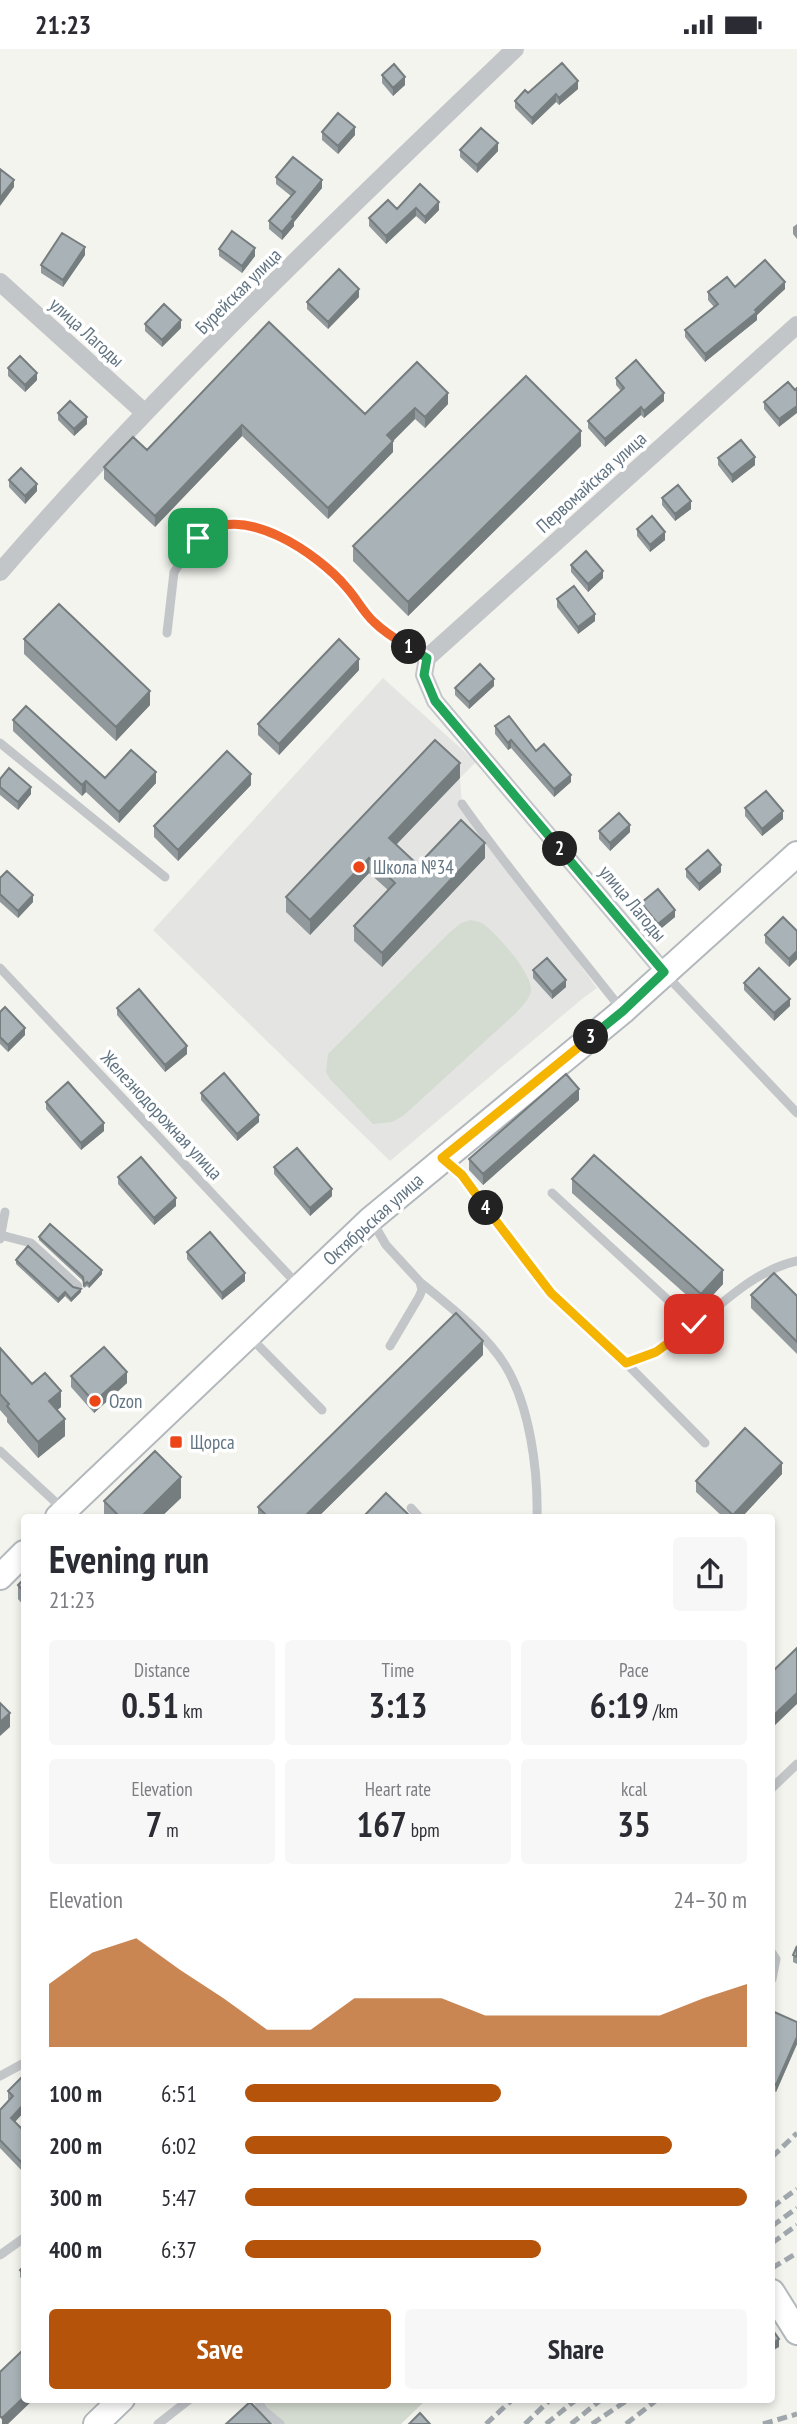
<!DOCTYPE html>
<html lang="en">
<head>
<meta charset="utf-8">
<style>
	body { margin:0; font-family:"PT Sans Narrow",sans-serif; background:#f7f7f7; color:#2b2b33; height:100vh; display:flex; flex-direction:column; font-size:26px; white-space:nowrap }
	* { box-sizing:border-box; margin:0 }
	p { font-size:23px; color:#7c7c81 }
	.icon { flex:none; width:38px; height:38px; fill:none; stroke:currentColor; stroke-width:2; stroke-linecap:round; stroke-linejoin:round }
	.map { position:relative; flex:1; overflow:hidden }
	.panel { position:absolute; left:21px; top:1465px; width:754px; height:889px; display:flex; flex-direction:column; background:#fff; border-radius:7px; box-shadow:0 4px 10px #0003 }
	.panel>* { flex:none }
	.pin { position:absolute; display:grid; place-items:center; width:60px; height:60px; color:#fff; margin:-30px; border-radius:14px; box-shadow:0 4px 10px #0006 }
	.km { position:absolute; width:35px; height:35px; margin:-18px; border-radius:50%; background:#222; color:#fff; font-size:19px; line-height:35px; text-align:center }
	.round { display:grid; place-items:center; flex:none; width:74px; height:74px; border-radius:7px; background:#f7f7f7 }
	.overview { display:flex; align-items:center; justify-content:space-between; height:119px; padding:0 28px }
	h1 { font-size:38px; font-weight:600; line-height:52px }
	.metrics { display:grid; grid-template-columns:repeat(3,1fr); gap:10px; height:119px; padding:7px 28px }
	.metrics div { display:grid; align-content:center; border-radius:7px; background:#f7f7f7; text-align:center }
	.metrics b { font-size:35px; font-weight:600 }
	.metrics small { font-size:19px; font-weight:400 }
	.metrics p { font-size:19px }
	.chart { height:196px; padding:14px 28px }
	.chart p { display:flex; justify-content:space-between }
	.chart svg { width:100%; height:126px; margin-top:7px; fill:#b45309; opacity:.7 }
	.cta { display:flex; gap:14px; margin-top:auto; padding:14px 28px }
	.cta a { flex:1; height:80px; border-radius:7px; background:#b45309; color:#fff; font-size:28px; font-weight:600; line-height:80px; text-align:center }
	.cta a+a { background:#f7f7f7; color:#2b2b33 }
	ul { padding:0 28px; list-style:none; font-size:23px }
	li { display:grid; grid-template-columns:112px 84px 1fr; align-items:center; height:52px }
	li i { height:18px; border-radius:9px; background:#b45309 }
	.status { display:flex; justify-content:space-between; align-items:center; height:49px; padding:0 35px; background:#fff; direction:ltr }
	.status svg { height:19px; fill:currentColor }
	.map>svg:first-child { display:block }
	.built { fill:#e4e5e3 }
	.green { fill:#d4dbd0 }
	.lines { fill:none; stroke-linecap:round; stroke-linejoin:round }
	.secondary-casing { stroke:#b2b8bc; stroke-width:28 }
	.lane { stroke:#c3c6c9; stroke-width:9 }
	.street { stroke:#c3c6c9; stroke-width:18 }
	.secondary { stroke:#fff; stroke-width:24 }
	.rail { stroke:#a0a7ac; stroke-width:5; stroke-dasharray:10 5; stroke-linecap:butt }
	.wall { fill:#91999d }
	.shaded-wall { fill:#767d7f }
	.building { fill:#a9b2b6; stroke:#767d7f; stroke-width:2 }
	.split-1-casing { stroke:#fff; stroke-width:14 }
	.split-2-casing { stroke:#fff; stroke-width:14 }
	.split-3-casing { stroke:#fff; stroke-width:14 }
	.split-4-casing { stroke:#fff; stroke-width:14 }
	.split-5-casing { stroke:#fff; stroke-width:14 }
	.split-1 { stroke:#f0652b; stroke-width:9 }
	.split-2 { stroke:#22a559; stroke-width:9 }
	.split-3 { stroke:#22a559; stroke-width:9 }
	.split-4 { stroke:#f5b400; stroke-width:9 }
	.split-5 { stroke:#f5b400; stroke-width:9 }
	.poi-dot { fill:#ec4517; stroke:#fff; stroke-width:2.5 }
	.labels { text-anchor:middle; stroke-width:7; stroke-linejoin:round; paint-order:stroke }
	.street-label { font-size:19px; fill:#617482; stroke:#fff }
	.poi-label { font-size:19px; fill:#617482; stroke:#fff; text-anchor:start }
</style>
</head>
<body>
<div class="status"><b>21:23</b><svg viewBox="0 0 49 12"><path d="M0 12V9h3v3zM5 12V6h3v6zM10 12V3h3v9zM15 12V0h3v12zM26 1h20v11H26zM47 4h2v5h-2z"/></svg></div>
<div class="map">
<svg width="797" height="2375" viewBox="0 0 797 2375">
	<rect width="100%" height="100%" fill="#f4f4ef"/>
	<path class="built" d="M383 629 476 713 460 729 462 755 597 939 582 950 390 1112 153 881Z"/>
	<path class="green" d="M471 871C476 872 482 873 486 877 499 888 532 924 531 941 530 950 522 957 516 964L403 1067 392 1073 373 1075 330 1030 326 1023 328 1005 450 883 461 874Z
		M252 2350H427L401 2375H279Z"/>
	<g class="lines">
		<defs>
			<path id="secondary" d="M58 1468 371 1170 623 962 797 805
				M0 1528 24 1504
				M772 2243 797 2283
				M96 2375 122 2350"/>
		</defs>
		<use href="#secondary" class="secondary-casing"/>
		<path class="lane" d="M167 584 174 523 198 489 211 480 229 476 253 477 278 486 304 502 347 539 375 574 427 609
			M0 694 165 828
			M462 755C512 826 568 892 622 961
			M0 919 298 1236
			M665 925 797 1064
			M446 1113 462 1126 513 1197 551 1244 626 1314 705 1394
			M552 1144 694 1275
			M372 1172 386 1196 420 1233 422 1241 419 1248 390 1297
			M1 1186 31 1194 78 1237
			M0 1190 5 1163
			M420 1233C448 1256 486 1285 505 1316 530 1357 538 1421 537 1468
			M249 1287 322 1361
			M626 1314C636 1310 647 1307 657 1302 706 1276 740 1225 797 1212
			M0 1402 63 1460
			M411 1459 419 1468
			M772 1739 797 1715
			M772 1904 776 1910 772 1930
			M0 2027 24 2014
			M0 2206 24 2189
			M257 2350 263 2361 280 2375
			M158 2375 190 2350"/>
		<path class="street" d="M0 233 145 364
			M0 523C160 338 339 169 515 0
			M664 923 435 652 424 626 427 609 797 276"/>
		<use href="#secondary" class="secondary"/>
		<path class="rail" d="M772 2108 797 2084
			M772 2158 797 2140
			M772 2177 797 2159
			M772 2194 797 2176
			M772 2219 797 2204
			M486 2375 513 2350
			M525 2375 551 2350
			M546 2375 577 2350
			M571 2375 602 2350
			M592 2375 629 2350
			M626 2375 658 2350
			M763 2375 797 2365"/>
	</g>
	<path class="wall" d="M382 26 405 36 393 47 382 34Z
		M578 40 559 56 556 53 532 76 515 59V52L528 44Z
		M322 83 355 86 338 105 322 91Z
		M460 101 498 102 477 124 460 108Z
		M276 128 322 139 294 173V177L282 191 269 180V172L291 147 276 135Z
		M420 135 439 161 425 175 416 167 386 195 369 177V169L397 160Z
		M797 175V190L793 185V178Z
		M219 200 255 207 242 224 219 207Z
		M85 206 63 238 41 224V216Z
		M735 238 785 240 757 266V271L705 313 685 288V281L714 258 708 251V243Z
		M359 248 328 280 307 260V253Z
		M269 273 365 365 448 355 425 379 415 370 393 392V403L328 470 242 387 155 478 104 430V418L147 401Z
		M145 275 181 279 162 298 145 282Z
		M8 319 37 331 25 343 8 327Z
		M616 329 664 352 644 369 641 366 605 398 588 379V372L621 342 616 336Z
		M788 333 779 378 764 360V353Z
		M58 364 87 375 74 387 58 371Z
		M581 397 408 567 353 512V497Z
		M718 409 755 416 732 434 718 416Z
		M9 431 37 442 25 455 9 438Z
		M662 449 691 460 675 472 662 456Z
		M637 480 665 491 650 503 637 487Z
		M571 516 603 529 588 543 571 523Z
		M557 550 595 572 578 585 557 558Z
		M24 590 150 656 116 692 24 605Z
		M359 621 279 706 258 686V675Z
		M494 637 469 660 455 646V639Z
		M13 671 105 729 156 734 119 774 86 743 82 747 13 682Z
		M495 677 571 733 554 748 511 699 508 701 495 685Z
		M460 729 396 796 418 816 485 809 382 918 354 892V877L388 841 369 824 310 886 286 863V848Z
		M0 730 31 745 18 761 0 746Z
		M251 736 178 812 154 788V777Z
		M745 759 783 770 762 787 745 767Z
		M599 782 630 783 610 802 599 790Z
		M686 820 721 823 699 842 686 828Z
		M0 829 33 853 18 869 0 853Z
		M641 854 675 868 658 882 641 861Z
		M797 882V910L789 918 765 894V886Z
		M533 921 566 938 552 950 533 929Z
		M744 934 790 957 774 972 744 941Z
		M117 959 187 1005 165 1023 117 966Z
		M0 963 25 986 8 1003 0 995Z
		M201 1044 259 1073 237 1092 201 1051Z
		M579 1051 483 1136 469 1121V1110Z
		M46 1053 104 1082 81 1101 46 1060Z
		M274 1118 332 1147 310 1167 274 1125Z
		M118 1128 176 1157 154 1176 118 1135Z
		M572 1130 723 1235 701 1259 572 1144Z
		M39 1188 102 1225 89 1239 87 1237 84 1239 83 1232 39 1191Z
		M187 1203 245 1232 222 1251 187 1210Z
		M16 1211 73 1238 81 1243 71 1253 65 1247 58 1254 16 1215Z
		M751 1246 797 1247V1305L751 1259Z
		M0 1299 32 1335 61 1358 57 1361 65 1387 38 1409 7 1373V1369L0 1361Z
		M483 1306 318 1468H258V1458Z
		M71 1327 127 1334 94 1364 71 1338Z
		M782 1425 742 1468H723L696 1443V1432Z
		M181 1449 161 1468H104V1452Z
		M24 1530V1557L18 1550V1536Z
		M797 1897V1915L793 1913V1906Z
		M772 1962 797 1973V1995L776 2043 772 2041Z
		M24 2026V2063L15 2073 24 2082V2124L0 2099V2061L9 2051 8 2050V2042Z
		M24 2217V2233L20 2228V2221Z"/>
	<path class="shaded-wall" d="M405 28V36L393 47V39Z
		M578 32V40L559 56V49Z
		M556 45V53L532 76V69Z
		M355 78V86L338 105V97Z
		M498 94V102L477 124V116Z
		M14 131V138L0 157V149Z
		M322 131V139L294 173V177L282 191V183L292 168Z
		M439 153V161L425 175V168Z
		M416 159V167L386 195V187Z
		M85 198V206L63 238V231Z
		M255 199V207L242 224V217Z
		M785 233V240L757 266V271L705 313V305Z
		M359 240V248L328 280V273Z
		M181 271V279L162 298V291Z
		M37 324V331L25 343V336Z
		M448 344V355L425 379V368Z
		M664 344V352L644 369V362Z
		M797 357V364L779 378V370Z
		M641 358V366L605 398V390Z
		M415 359V370L393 392V403L328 470V459L387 386Z
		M87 368V375L74 387V380Z
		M242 376V387L155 478V467Z
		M581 382V397L408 567V553Z
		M755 408V416L732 434V426Z
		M37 435V442L25 455V447Z
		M691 452V460L675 472V465Z
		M665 483V491L650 503V496Z
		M603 522V529L588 543V535Z
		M595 565V572L578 585V578Z
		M359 610V621L279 706V695Z
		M494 630V637L469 660V653Z
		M150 642V656L116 692V678Z
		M511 691V699L508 701V694Z
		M460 714V729L389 803V789Z
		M156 723V734L119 774V763Z
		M251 725V736L178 812V801Z
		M571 726V733L554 748V740Z
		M86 732V743L82 747V736Z
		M31 738V745L18 761V753Z
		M783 762V770L762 787V780Z
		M630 776V783L610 802V794Z
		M485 794V809L382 918V904Z
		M369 809V824L310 886V871Z
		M721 816V823L699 842V835Z
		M33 846V853L18 869V862Z
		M675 861V868L658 882V875Z
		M797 902V910L789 918V910Z
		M566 931V938L552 950V943Z
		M790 950V957L774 972V964Z
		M25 979V986L8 1003V996Z
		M187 997V1005L165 1023V1016Z
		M579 1040V1051L483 1136V1125Z
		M259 1066V1073L237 1092V1085Z
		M104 1074V1082L81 1101V1094Z
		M332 1140V1147L310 1167V1159Z
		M176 1149V1157L154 1176V1169Z
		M102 1221V1225L89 1239V1235Z
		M723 1221V1235L701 1259V1245Z
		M245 1224V1232L222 1251V1244Z
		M81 1240V1243L71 1253V1250Z
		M65 1243V1247L58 1254V1250Z
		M483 1292V1306L318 1468H304Z
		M127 1323V1334L94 1364V1353Z
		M61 1342V1358L49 1368V1352Z
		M65 1370V1387L38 1409V1393Z
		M782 1414V1425L742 1468H733V1466Z
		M181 1428V1449L161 1468H141Z
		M797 1644V1655L772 1679V1668Z
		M10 1664V1678L0 1687V1673Z
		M797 1988V1995L776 2043V2036Z
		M24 2055V2063L11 2077V2069Z
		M779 2290V2298L772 2302V2295Z
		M24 2348V2350H34L8 2375H2V2369Z"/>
	<path class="building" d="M562 14 578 32 559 49 556 45 532 69 515 52 525 41 528 44Z
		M394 15 405 28 393 39 382 26Z
		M338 64 355 78 338 97 322 83Z
		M481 79 498 94 477 116 460 101Z
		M293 108 322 131 292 168 294 169 282 183 269 172 295 143 276 128Z
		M0 120 14 131 0 149Z
		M420 135 439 153 425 168 416 159 386 187 369 169 388 151 397 160Z
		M232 182 255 199 242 217 219 200Z
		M62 184 85 198 63 231 41 216Z
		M765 211 785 233 755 261 757 263 705 305 685 281 718 255 708 243 727 228 735 238Z
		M339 220 359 240 328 273 307 253Z
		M164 255 181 271 162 291 145 275Z
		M269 273 365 365 417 313 448 344 425 368 415 359 387 386 393 392 328 459 242 376 155 467 104 418 133 388 147 401Z
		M20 307 37 324 25 336 8 319Z
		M636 311 664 344 644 362 641 358 605 390 588 372 624 339 616 329Z
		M526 327 581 382 408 553 353 497Z
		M788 333 795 341 797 339V357L779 370 764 353Z
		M70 352 87 368 74 380 58 364Z
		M741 391 755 408 732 426 718 409Z
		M21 419 37 435 25 447 9 431Z
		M678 436 691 452 675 465 662 449Z
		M652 467 665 483 650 496 637 480Z
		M586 502 603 522 588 535 571 516Z
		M574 537 595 565 578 578 557 550Z
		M59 555 150 642 116 678 24 590Z
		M339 590 359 610 279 695 258 675Z
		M480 615 494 630 469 653 455 639Z
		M26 657 105 729 131 701 156 723 119 763 86 732 82 736 13 671Z
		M509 667 536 702 544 695 571 726 554 740 511 691 508 694 495 677Z
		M435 691 460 714 389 789 418 816 461 771 485 794 382 904 354 877 395 834 369 809 310 871 286 848Z
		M227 702 251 725 178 801 154 777Z
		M9 719 31 738 18 753 0 738V730Z
		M766 742 783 762 762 780 745 759Z
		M619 764 630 776 610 794 599 782Z
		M708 801 721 816 699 835 686 820Z
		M7 822 33 846 18 862 0 845V829Z
		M658 840 675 861 658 875 641 854Z
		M783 868 797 882V902L789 910 765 886Z
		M547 909 566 931 552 943 533 921Z
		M759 919 790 950 774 964 744 934Z
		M139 940 187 997 165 1016 117 959Z
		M5 958 25 979 8 996 0 988V963Z
		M224 1024 259 1066 237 1085 201 1044Z
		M566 1025 579 1040 483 1125 469 1110Z
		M68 1033 104 1074 81 1094 46 1053Z
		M297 1099 332 1140 310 1159 274 1118Z
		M594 1106 723 1221 701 1245 572 1130Z
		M141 1108 176 1149 154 1169 118 1128Z
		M50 1175 102 1221 89 1235 87 1233 84 1236 83 1228 39 1188Z
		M210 1183 245 1224 222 1244 187 1203Z
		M28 1197 73 1238 81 1240 71 1250 65 1243 58 1250 16 1211Z
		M774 1224 797 1247V1293L751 1246Z
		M456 1264 483 1292 304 1468H268L258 1458Z
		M104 1298 127 1323 94 1353 71 1327Z
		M0 1299 32 1335 45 1324 61 1342 49 1352 65 1370 38 1393 7 1357 9 1355 0 1345Z
		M745 1379 782 1414 733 1466 696 1432Z
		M155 1402 181 1428 141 1468H120L104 1452Z
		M386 1444 411 1468H363Z
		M24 1530V1543L18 1536Z
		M797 1599V1644L772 1668V1623Z
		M0 1654 10 1664 0 1673Z
		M797 1897V1908L793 1906Z
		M772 1962 797 1973V1988L776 2036 772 2034Z
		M24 2026V2055L11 2069 24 2082V2116L0 2091V2061L13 2047 8 2042Z
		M24 2217V2226L20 2221Z
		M772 2280 779 2290 772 2295Z
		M24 2300V2348L2 2369 0 2367V2323Z
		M250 2353 271 2375H226Z
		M420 2364 430 2375H409Z"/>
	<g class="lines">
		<defs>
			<path id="split-1" d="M198 489C239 449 320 506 347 539 357 550 363 563 374 573 384 583 397 591 409 598"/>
			<path id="split-2" d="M409 598 427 609 424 626 435 652 560 800"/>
			<path id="split-3" d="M560 800 664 923 623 962 591 988"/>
			<path id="split-4" d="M486 1159 462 1126 442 1109 591 988"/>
			<path id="split-5" d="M486 1159 551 1244 626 1314 656 1303 694 1275"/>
		</defs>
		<use href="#split-1" class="split-1-casing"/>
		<use href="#split-2" class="split-2-casing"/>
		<use href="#split-3" class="split-3-casing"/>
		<use href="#split-4" class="split-4-casing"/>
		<use href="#split-5" class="split-5-casing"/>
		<use href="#split-1" class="split-1"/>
		<use href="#split-2" class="split-2"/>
		<use href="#split-3" class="split-3"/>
		<use href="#split-4" class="split-4"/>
		<use href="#split-5" class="split-5"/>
	</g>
	<g class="poi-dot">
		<circle cx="359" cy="818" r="7"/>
		<circle cx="95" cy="1352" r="7"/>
		<rect x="169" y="1386" width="14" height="14" rx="3.5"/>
	</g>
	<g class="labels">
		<g class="street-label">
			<text transform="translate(238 242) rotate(-45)" y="7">Бурейская улица</text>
			<text transform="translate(87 283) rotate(42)" y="7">улица Лагоды</text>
			<text transform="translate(591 433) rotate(-42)" y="7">Первомайская улица</text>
			<text transform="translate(633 854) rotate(50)" y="7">улица Лагоды</text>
			<text transform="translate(162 1066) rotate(47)" y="7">Железнодорожная улица</text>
			<text transform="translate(373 1170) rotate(-42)" y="7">Октябрьская улица</text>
		</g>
		<g class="poi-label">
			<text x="373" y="825">Школа №34</text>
			<text x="109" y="1359">Ozon</text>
			<text x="190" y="1400">Щорса</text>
		</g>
	</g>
</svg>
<div class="pin" style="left:198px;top:489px;background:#1e9e55"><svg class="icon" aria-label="arrive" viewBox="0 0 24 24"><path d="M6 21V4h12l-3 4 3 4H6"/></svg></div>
<div class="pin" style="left:694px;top:1275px;background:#d93025"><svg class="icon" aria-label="check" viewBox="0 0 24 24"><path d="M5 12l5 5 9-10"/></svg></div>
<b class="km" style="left:409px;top:598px">1</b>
<b class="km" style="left:560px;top:800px">2</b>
<b class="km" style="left:591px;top:988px">3</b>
<b class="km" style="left:486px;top:1159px">4</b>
<section class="panel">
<div class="overview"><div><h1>Evening run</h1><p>21:23</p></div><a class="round"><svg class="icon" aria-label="share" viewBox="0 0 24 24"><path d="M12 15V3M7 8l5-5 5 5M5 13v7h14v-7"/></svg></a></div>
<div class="metrics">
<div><p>Distance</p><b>0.51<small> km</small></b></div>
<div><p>Time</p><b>3:13</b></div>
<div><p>Pace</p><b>6:19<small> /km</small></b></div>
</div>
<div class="metrics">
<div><p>Elevation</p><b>7<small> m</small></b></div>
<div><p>Heart rate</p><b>167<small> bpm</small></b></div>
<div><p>kcal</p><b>35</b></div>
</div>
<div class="chart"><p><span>Elevation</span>24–30 m</p>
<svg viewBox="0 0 160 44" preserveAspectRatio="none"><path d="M0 44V22L10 11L20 6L30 17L40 27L50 38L60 38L70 27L80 27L90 27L100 33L110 33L120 33L130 33L140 33L150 27L160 22V44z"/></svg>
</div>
<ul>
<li><b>100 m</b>6:51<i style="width:51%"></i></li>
<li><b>200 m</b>6:02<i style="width:85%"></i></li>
<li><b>300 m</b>5:47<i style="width:100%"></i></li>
<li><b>400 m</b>6:37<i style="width:59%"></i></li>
</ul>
<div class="cta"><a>Save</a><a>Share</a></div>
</section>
</div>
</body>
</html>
